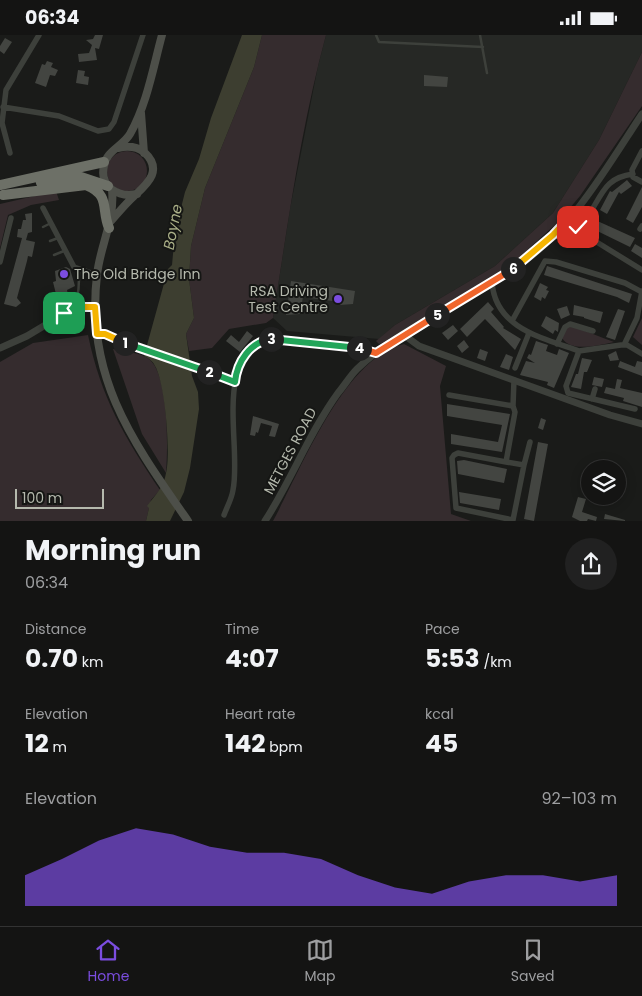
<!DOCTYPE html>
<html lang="en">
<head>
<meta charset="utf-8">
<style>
	body { margin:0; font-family:Poppins,sans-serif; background:#212121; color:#f1f3f6; height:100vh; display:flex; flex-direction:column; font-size:19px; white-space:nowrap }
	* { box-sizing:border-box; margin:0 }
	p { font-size:16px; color:#9d9ea0 }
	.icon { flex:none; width:28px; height:28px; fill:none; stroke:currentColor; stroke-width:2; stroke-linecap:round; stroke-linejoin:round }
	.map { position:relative; height:486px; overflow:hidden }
	.drawer { display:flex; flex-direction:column; background:#141413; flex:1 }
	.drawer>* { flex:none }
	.controls { position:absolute; left:581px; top:425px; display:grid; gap:10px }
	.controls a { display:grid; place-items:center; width:45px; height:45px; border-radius:50%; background:#141413; box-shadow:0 2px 12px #0003,0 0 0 1px #333; font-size:25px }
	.scale { position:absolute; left:15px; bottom:12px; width:89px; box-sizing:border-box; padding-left:5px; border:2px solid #b5b9ad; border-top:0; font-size:14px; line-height:18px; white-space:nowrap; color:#b5b9ad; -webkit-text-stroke:4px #151614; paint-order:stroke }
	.pin { position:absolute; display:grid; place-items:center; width:42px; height:42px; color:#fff; margin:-21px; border-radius:10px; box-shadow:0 2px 8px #0006 }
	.km { position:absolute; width:25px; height:25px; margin:-12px; border-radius:50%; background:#222; color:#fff; font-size:14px; line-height:25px; text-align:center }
	.round { display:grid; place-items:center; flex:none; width:52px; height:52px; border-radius:26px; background:#212121 }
	.head { display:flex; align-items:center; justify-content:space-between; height:85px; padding:0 25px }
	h1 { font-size:28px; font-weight:700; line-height:38px }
	.metrics { display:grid; grid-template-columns:repeat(3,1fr); gap:8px; height:85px; padding:5px 25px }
	.metrics div { display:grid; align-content:center }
	.metrics b { font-size:25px; font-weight:700 }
	.metrics small { font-size:14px; font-weight:400 }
	.metrics p { font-size:14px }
	.chart { height:140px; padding:10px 25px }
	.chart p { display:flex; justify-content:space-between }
	.chart svg { width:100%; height:90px; margin-top:5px; fill:#7b4ddf; opacity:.7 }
	.status { display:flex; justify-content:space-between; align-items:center; height:35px; padding:0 25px; background:#141413; direction:ltr }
	.status svg { height:14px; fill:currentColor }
	.tab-bar { display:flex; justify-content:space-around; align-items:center; height:70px; border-top:1px solid #333; background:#141413; font-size:14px; color:#9d9ea0 }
	.tab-bar a { display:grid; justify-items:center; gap:2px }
	.tab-bar .selected { color:#7b4ddf }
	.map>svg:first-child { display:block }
	.built { fill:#262825 }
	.green { fill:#352c2e }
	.water { fill:#3d3e30 }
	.building { fill:#434541 }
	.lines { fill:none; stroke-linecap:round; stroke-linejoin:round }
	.service { stroke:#3d403b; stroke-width:2.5 }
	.pedestrian { stroke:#3d403b; stroke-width:4 }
	.minor { stroke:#3d403b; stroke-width:5.5 }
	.tertiary { stroke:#3d403b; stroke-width:7 }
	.secondary { stroke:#4d4f49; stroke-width:8 }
	.motorway { stroke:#6d7067; stroke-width:10 }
	.split-1-casing { stroke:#fff; stroke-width:10 }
	.split-2-casing { stroke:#fff; stroke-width:10 }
	.split-3-casing { stroke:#fff; stroke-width:10 }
	.split-4-casing { stroke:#fff; stroke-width:10 }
	.split-5-casing { stroke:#fff; stroke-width:10 }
	.split-6-casing { stroke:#fff; stroke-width:10 }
	.split-7-casing { stroke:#fff; stroke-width:10 }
	.split-1 { stroke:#f5b400; stroke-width:6 }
	.split-2 { stroke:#22a559; stroke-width:6 }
	.split-3 { stroke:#22a559; stroke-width:6 }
	.split-4 { stroke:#22a559; stroke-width:6 }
	.split-5 { stroke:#f0652b; stroke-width:6 }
	.split-6 { stroke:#f0652b; stroke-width:6 }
	.split-7 { stroke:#f5b400; stroke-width:6 }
	.poi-dot { fill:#7b4ddf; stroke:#151614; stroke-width:2 }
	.labels { text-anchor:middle; stroke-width:4; stroke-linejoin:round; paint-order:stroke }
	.poi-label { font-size:14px; fill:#b5b9ad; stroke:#151614; text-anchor:start }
	.street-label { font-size:14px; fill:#b5b9ad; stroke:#151614 }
	.water-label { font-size:15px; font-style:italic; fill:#abb088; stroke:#151614 }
</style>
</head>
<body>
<div class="status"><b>06:34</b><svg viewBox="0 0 49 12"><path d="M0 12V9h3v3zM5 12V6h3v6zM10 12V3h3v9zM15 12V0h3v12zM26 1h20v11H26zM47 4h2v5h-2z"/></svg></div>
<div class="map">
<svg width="642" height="486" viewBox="0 0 642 486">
	<rect width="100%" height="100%" fill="#1a1b19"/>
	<path class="built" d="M326 0H642V17L599 105 553 178 495 231 395 290 379 304 287 296 273 283 290 174 318 31Z"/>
	<path class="green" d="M262 0H326C301 92 288 188 273 283L266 288 229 294 212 313 189 316 186 299 194 283 189 244 191 211 205 153 254 32Z
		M642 17V71L580 161 558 187 513 228 384 307 379 309 376 306 395 290 495 231 553 178 599 105Z
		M107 136a20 20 0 1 1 40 0a20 20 0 1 1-40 0Z
		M56 156 59 165 31 170 8 180 0 213V169Z
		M642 283V310L633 302Z
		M572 291C587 296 599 302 614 307 600 310 571 318 562 303L567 293Z
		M88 300C101 363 125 403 160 455L151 465 146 486H0V327L33 308Z
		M404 309 446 331 440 351 451 479 471 486H273C300 437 344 322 404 309Z
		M113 314C125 317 141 317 150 325 169 342 168 413 166 438L142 399Z"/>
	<path class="water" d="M242 0H262L254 32 205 153 191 211 189 244 194 283 186 299 192 341 198 357 199 374 190 433 184 457 170 486H146L149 473 147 471C155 460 164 452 166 438 171 419 165 347 155 331 153 326 148 323 144 321L168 234 172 230 175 197 185 157 199 124 211 83Z"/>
	<path class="building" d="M95 0H103L99 14 95 13 97 25 79 27 78 19 89 18 92 10 86 5 93 4Z
		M5 3 12 7 4 19 0 16V11Z
		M47 26 53 28 51 32 58 35 55 41 50 40 46 52 35 48 42 29 45 30Z
		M78 35 85 36 84 41 89 42 88 50 76 48Z
		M424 40 448 42 447 52 424 51Z
		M627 145 632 151 621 159 619 157 607 179 600 175 610 156 612 157Z
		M642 152V172L633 188 626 184Z
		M32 178V197L28 198 26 205 35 207 32 222 28 221 27 226 17 263 21 268 16 272 4 269 22 203 17 202 18 194H21L23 185H26L25 179Z
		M593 184 635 203 630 212 589 192Z
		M635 209 642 213V223L631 216Z
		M547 231 632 259 629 268 617 262 544 240Z
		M66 232 70 234 75 251 67 255 69 264 64 267 62 262 59 263 56 259 53 247 56 246 55 236Z
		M291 246 355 256 353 269 340 270V267L303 262 300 279 286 280Z
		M540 248 548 252 546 255 549 256 545 264 542 262 541 266 534 262Z
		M488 267 494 274 491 277 504 292 503 293 521 304 515 315 485 284 467 302 460 294Z
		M574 270 603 277 600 288 584 283V282L573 280Z
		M567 271 570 280 561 284 557 274Z
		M618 274 625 276 615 305 606 302Z
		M546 281 559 288 558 297 555 295 553 299 541 291Z
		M77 282 81 289 67 296 65 292 69 289 68 286Z
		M453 290 458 296 448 305 442 298Z
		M247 296 253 301 240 317 226 306 231 300 239 307Z
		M464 305 469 312 462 318 457 311Z
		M536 306 548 310 546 316 557 320 559 314 569 318 554 353 547 350 548 347 520 340 526 326 535 328 527 323 529 319 531 320Z
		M480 314 488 317 485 326 477 323Z
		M616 316 619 325 610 326 608 320Z
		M506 319 513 322 509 335 500 332Z
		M582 323 592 325 587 337H584L581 354 571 352 576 339H578Z
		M620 326 635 332 637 326 642 327V341L618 332Z
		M594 342 604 344 602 352 592 350Z
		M617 344 622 345 620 353 642 358V372L623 366 624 363 604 358 606 352 615 354Z
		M447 369 510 379 502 417 451 409V399L498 407 502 390 447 381Z
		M253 381 279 389 275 402 269 401 272 391 261 388 258 398 256 397 255 401 250 400Z
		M541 383 546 385 543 395 538 393Z
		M538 407 548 409 534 486 524 484Z
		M464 425 507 434 504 448 458 439 457 426Z
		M459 457 501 464 499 475 460 468Z
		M578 462 586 464 582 477 597 482 596 486 588 484 587 486H580L572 482Z
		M605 479 625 485V486L604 484Z"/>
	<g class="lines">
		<path class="service" d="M376 0 379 7 483 12
			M480 0 487 38
			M43 192 51 188
			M50 206 58 203
			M54 220 64 216
			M64 277 62 271C85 262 76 255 80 236"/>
		<path class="pedestrian" d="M97 299H105L235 347"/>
		<path class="minor" d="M3 72 59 81 98 96 109 94 114 87 143 0
			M642 116 632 135 633 142 642 147
			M10 118 2 88 6 55 39 0
			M43 173 74 232 97 240
			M593 173C604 154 609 142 633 139
			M568 183 595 206 642 235
			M640 194 642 191
			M0 227 11 183
			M492 247C495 293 542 303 579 316
			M512 286 545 226 556 227 625 248 642 257
			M557 309 565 292 570 289 593 296
			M624 310 637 283 642 256
			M515 333 529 298
			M449 360 513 371 514 345
			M592 364 595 354
			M635 374 568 358 566 351 579 316 621 310H627L642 319
			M506 427 524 430 513 485 456 473 452 423 454 420 458 418 506 427 515 377 513 371
			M524 430 530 407
			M224 480C227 472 232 463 233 455 242 412 212 319 270 304L364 314 376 318"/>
		<path class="tertiary" d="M404 300 419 311 610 380 642 389
			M0 313 27 301 72 274 79 272 95 273
			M265 486C292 444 309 398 338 358 344 351 350 341 357 334 404 289 469 267 522 228 574 191 607 132 642 79"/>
		<path class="secondary" d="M141 78 144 118
			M112 155C115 185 100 211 97 240 85 342 133 407 188 486
			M137 159C119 163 99 152 104 131 106 116 123 111 130 99 147 69 153 33 162 0
			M111 186C117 179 123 172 130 165 143 152 166 137 144 117 136 111 127 111 118 113"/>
		<path class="motorway" d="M41 148 81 142 108 151
			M0 150 104 127
			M3 160 86 150C111 160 101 175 109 193"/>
	</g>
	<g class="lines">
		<defs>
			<path id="split-1" d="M64 278 79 272H95L97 299H105L125 308"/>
			<path id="split-2" d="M125 308 209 337"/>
			<path id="split-3" d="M209 337 235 347C237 327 250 307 271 304"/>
			<path id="split-4" d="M271 304 359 313"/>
			<path id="split-5" d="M359 313 376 318 437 280"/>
			<path id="split-6" d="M437 280 513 234"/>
			<path id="split-7" d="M513 234 553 200 568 184 578 192"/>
		</defs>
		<use href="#split-1" class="split-1-casing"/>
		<use href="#split-2" class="split-2-casing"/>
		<use href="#split-3" class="split-3-casing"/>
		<use href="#split-4" class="split-4-casing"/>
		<use href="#split-5" class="split-5-casing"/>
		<use href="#split-6" class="split-6-casing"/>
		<use href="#split-7" class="split-7-casing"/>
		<use href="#split-1" class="split-1"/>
		<use href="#split-2" class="split-2"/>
		<use href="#split-3" class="split-3"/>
		<use href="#split-4" class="split-4"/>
		<use href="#split-5" class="split-5"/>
		<use href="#split-6" class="split-6"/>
		<use href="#split-7" class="split-7"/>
	</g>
	<g class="poi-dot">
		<circle cx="64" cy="239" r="5"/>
		<circle cx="338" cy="264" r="5"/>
	</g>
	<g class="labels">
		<g class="poi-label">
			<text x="74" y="244">The Old Bridge Inn</text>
			<text x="328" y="261" text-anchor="end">RSA Driving<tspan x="328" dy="16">Test Centre</tspan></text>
		</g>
		<g class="street-label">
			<text transform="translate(290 416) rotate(-62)" y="5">METGES ROAD</text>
		</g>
		<g class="water-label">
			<text transform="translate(173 192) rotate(-79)" y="5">Boyne</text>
		</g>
	</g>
</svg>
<div class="controls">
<a><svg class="icon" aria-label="layers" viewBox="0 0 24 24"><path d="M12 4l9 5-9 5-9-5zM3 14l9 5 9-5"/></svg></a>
</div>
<div class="scale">100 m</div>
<div class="pin" style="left:64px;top:278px;background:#1e9e55"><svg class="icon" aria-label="arrive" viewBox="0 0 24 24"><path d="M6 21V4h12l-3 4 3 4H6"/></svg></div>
<div class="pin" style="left:578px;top:192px;background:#d93025"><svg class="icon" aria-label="check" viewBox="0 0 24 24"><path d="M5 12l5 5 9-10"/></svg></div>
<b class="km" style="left:125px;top:308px">1</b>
<b class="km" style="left:209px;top:337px">2</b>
<b class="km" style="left:271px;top:304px">3</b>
<b class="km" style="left:359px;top:313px">4</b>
<b class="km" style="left:437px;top:280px">5</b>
<b class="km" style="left:513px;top:234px">6</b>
</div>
<section class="drawer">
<div class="head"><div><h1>Morning run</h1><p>06:34</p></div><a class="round"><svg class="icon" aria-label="share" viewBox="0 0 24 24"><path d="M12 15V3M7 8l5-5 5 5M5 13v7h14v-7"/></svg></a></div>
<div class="metrics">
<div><p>Distance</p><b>0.70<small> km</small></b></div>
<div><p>Time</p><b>4:07</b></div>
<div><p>Pace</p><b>5:53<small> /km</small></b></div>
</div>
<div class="metrics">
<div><p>Elevation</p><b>12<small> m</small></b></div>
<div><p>Heart rate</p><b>142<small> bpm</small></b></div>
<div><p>kcal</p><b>45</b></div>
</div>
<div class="chart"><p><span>Elevation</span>92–103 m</p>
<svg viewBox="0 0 160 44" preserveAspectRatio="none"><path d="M0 44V29L10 21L20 12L30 6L40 9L50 15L60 18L70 18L80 21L90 29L100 35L110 38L120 32L130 29L140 29L150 32L160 29V44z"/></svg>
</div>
</section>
<nav class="tab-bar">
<a class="selected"><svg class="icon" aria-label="home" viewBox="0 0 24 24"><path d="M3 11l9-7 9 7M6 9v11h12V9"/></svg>Home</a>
<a><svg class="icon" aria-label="map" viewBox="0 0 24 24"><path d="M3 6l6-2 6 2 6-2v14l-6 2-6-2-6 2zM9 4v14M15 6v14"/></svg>Map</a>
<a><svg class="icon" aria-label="saved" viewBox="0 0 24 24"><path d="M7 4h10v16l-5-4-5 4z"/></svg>Saved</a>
</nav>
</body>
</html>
